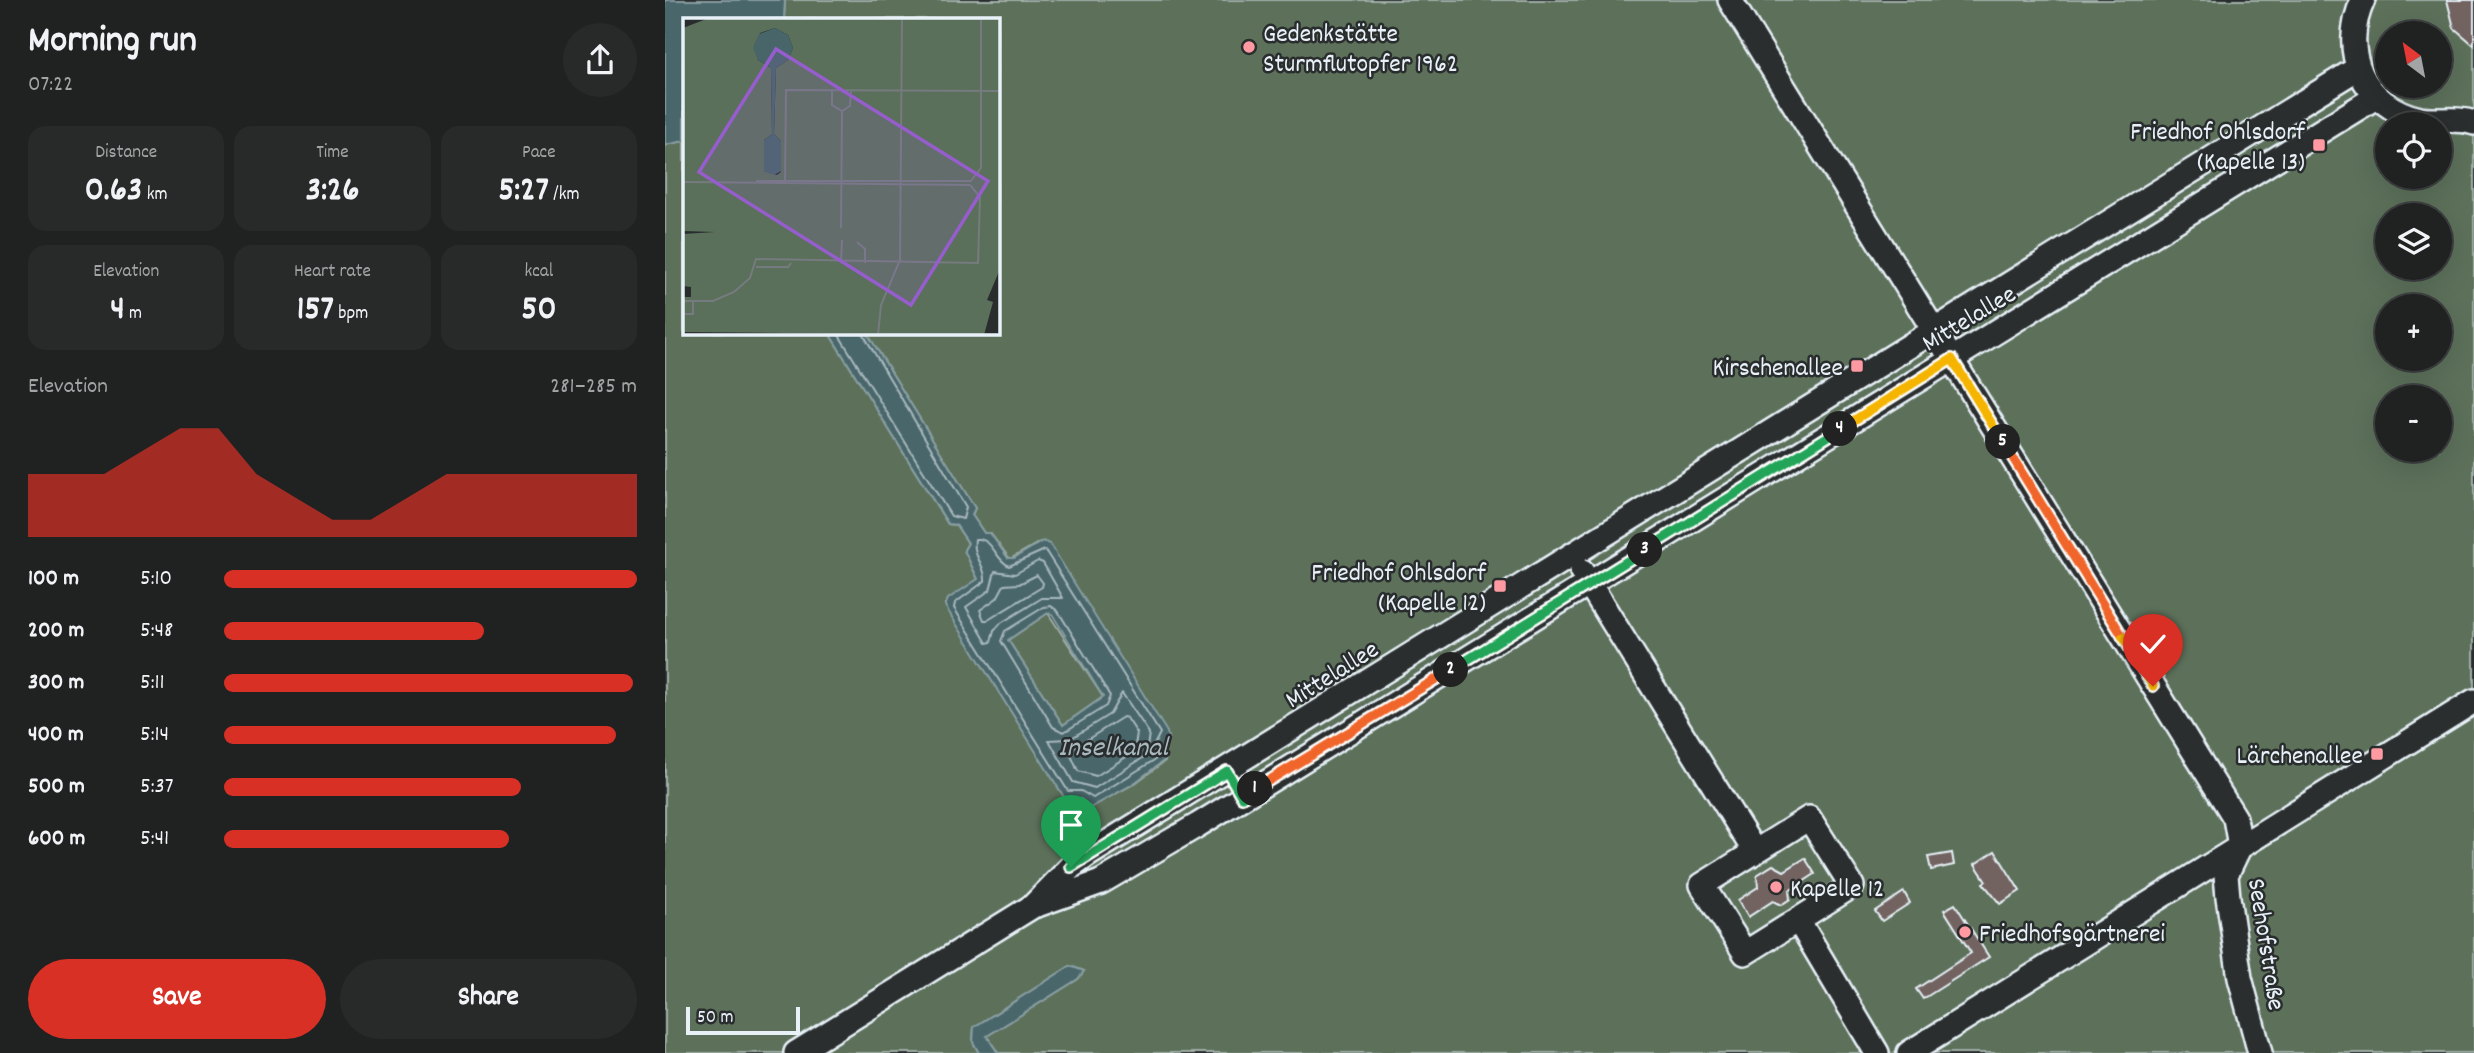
<!DOCTYPE html>
<html lang="en">
<head>
<meta charset="utf-8">
<style>
	body { margin:0; font-family:Dekko,sans-serif; background:#282a2a; color:#f1f3f6; height:100vh; display:flex; flex-direction:column; font-size:26px; white-space:nowrap }
	* { box-sizing:border-box; margin:0 }
	p { font-size:23px; color:#a2a4a5 }
	.icon { flex:none; width:38px; height:38px; fill:none; stroke:currentColor; stroke-width:2; stroke-linecap:round; stroke-linejoin:round }
	.map { position:relative; flex:1; overflow:hidden }
	.side { display:flex; flex-direction:column; background:#202222; width:665px }
	.side>* { flex:none }
	.needle { width:46px; rotate:328deg }
	.tools { position:absolute; left:1710px; top:21px; display:grid; gap:14px }
	.tools a { display:grid; place-items:center; width:77px; height:77px; border-radius:50%; background:#202222; box-shadow:0 7px 28px #0002,0 0 0 2px #3d3f40; font-size:35px }
	.scale { position:absolute; left:21px; bottom:18px; width:114px; box-sizing:border-box; padding-left:7px; border:4px solid #e8f1f8; border-top:0; font-size:19px; line-height:24px; white-space:nowrap; color:#e8f1f8; -webkit-text-stroke:5px #2a2d2e; paint-order:stroke }
	.pin { position:absolute; display:grid; place-items:center; width:60px; height:60px; color:#fff; margin:-72px -30px; border-radius:50% 50% 50% 0; rotate:-45deg; box-shadow:0 0 7px #0007 }
	.pin .icon { rotate:45deg }
	.km { position:absolute; width:35px; height:35px; margin:-18px; border-radius:50%; background:#222; color:#fff; font-size:19px; line-height:35px; text-align:center }
	.round { display:grid; place-items:center; flex:none; width:74px; height:74px; border-radius:37px; background:#282a2a }
	.head { display:flex; align-items:center; justify-content:space-between; height:119px; padding:0 28px }
	h1 { font-size:38px; font-weight:800; line-height:52px }
	.stats { display:grid; grid-template-columns:repeat(3,1fr); gap:10px; height:119px; padding:7px 28px }
	.stats div { display:grid; align-content:center; border-radius:18px; background:#282a2a; text-align:center }
	.stats b { font-size:35px; font-weight:800 }
	.stats small { font-size:19px; font-weight:400 }
	.stats p { font-size:19px }
	.chart { height:196px; padding:14px 28px }
	.chart p { display:flex; justify-content:space-between }
	.chart svg { width:100%; height:126px; margin-top:7px; fill:#d93025; opacity:.7 }
	.action { display:flex; gap:14px; margin-top:auto; padding:14px 28px }
	.action a { flex:1; height:80px; border-radius:42px; background:#d93025; color:#fff; font-size:28px; font-weight:800; line-height:80px; text-align:center }
	.action a+a { background:#282a2a; color:#f1f3f6 }
	ul { padding:0 28px; list-style:none; font-size:23px }
	li { display:grid; grid-template-columns:112px 84px 1fr; align-items:center; height:52px }
	li i { height:18px; border-radius:9px; background:#d93025 }
	main { display:flex; flex:1; min-height:0 }
	.map>svg:first-child { display:block }
	.green { fill:#5b705a; stroke:#a2b0a9; stroke-width:2; fill-rule:evenodd }
	.water { fill:#48666a; stroke:#889ea3; stroke-width:2; fill-rule:evenodd }
	.lines { fill:none; stroke-linecap:round; stroke-linejoin:round }
	.shore { stroke:#a8b9bf; stroke-width:2 }
	.building { fill:#726460; stroke:#e8f1f8; stroke-width:2 }
	.minor-casing { stroke:#e8f1f8; stroke-width:28 }
	.minor { stroke:#2a2d2e; stroke-width:23 }
	.split-1-casing { stroke:#fff; stroke-width:14 }
	.split-2-casing { stroke:#fff; stroke-width:14 }
	.split-3-casing { stroke:#fff; stroke-width:14 }
	.split-4-casing { stroke:#fff; stroke-width:14 }
	.split-5-casing { stroke:#fff; stroke-width:14 }
	.split-6-casing { stroke:#fff; stroke-width:14 }
	.split-7-casing { stroke:#fff; stroke-width:14 }
	.split-1 { stroke:#22a559; stroke-width:9 }
	.split-2 { stroke:#f0652b; stroke-width:9 }
	.split-3 { stroke:#22a559; stroke-width:9 }
	.split-4 { stroke:#22a559; stroke-width:9 }
	.split-5 { stroke:#f5b400; stroke-width:9 }
	.split-6 { stroke:#f0652b; stroke-width:9 }
	.split-7 { stroke:#f5b400; stroke-width:9 }
	.poi-dot { fill:#ff9aa2; stroke:#2a2d2e; stroke-width:2.5 }
	.labels { text-anchor:middle; stroke-width:5; stroke-linejoin:round; paint-order:stroke }
	.poi-label { font-size:26px; fill:#e8f1f8; stroke:#2a2d2e; text-anchor:end }
	.street-label { font-size:26px; fill:#e8f1f8; stroke:#2a2d2e }
	.water-label { font-size:28px; font-style:italic; fill:#a8b9bf; stroke:#2a2d2e }
	.inset-road { fill:none; stroke:#767b7f; stroke-width:2 }
	.view { fill:#965dcd; fill-opacity:0.15; stroke:#965dcd; stroke-width:3.5 }
	.inset-edge { fill:none; stroke:#e8f1f8; stroke-width:3.5 }
</style>
</head>
<body>
<main>
<section class="side">
<div class="head"><div><h1>Morning run</h1><p>07:22</p></div><a class="round"><svg class="icon" aria-label="share" viewBox="0 0 24 24"><path d="M12 15V3M7 8l5-5 5 5M5 13v7h14v-7"/></svg></a></div>
<div class="stats">
<div><p>Distance</p><b>0.63<small> km</small></b></div>
<div><p>Time</p><b>3:26</b></div>
<div><p>Pace</p><b>5:27<small> /km</small></b></div>
</div>
<div class="stats">
<div><p>Elevation</p><b>4<small> m</small></b></div>
<div><p>Heart rate</p><b>157<small> bpm</small></b></div>
<div><p>kcal</p><b>50</b></div>
</div>
<div class="chart"><p><span>Elevation</span>281–285 m</p>
<svg viewBox="0 0 160 44" preserveAspectRatio="none"><path d="M0 44V22L10 22L20 22L30 14L40 6L50 6L60 22L70 30L80 38L90 38L100 30L110 22L120 22L130 22L140 22L150 22L160 22V44z"/></svg>
</div>
<ul>
<li><b>100 m</b>5:10<i style="width:100%"></i></li>
<li><b>200 m</b>5:48<i style="width:63%"></i></li>
<li><b>300 m</b>5:11<i style="width:99%"></i></li>
<li><b>400 m</b>5:14<i style="width:95%"></i></li>
<li><b>500 m</b>5:37<i style="width:72%"></i></li>
<li><b>600 m</b>5:41<i style="width:69%"></i></li>
</ul>
<div class="action"><a>Save</a><a>Share</a></div>
</section>
<div class="map">
<svg width="1809" height="1053" viewBox="0 0 1809 1053">
	<rect width="100%" height="100%" fill="#2a2d2e"/>
	<filter id="ink" filterUnits="userSpaceOnUse"><feTurbulence type="fractalNoise" baseFrequency=".0143" numOctaves="2"/><feDisplacementMap in="SourceGraphic" scale="14" xChannelSelector="R" yChannelSelector="G"/><feConvolveMatrix kernelMatrix="1 2 1 2 8 2 1 2 1" color-interpolation-filters="sRGB"/></filter>
	<g filter="url(#ink)">
		<path class="green" d="M120 0H1809V1053H333L322 1036 413 979 419 971 405 966 309 1027 308 1042 314 1053H0V145L19 141V332L164 333 283 524 291 525 303 543 299 550 313 579 280 604 406 800 413 798 426 807 469 784 500 761 496 749 502 740 375 542 345 559 325 533H319L307 515 310 508 202 333 332 332V19H119ZM1722 33H1774V86H1722ZM1722 124H1774V177H1722ZM1722 215H1774V268H1722ZM1722 306H1774V359H1722ZM1722 397H1774V450H1722Z
			M383 613 438 697 398 725 343 640Z"/>
		<path class="water" d="M0 0H120L119 19H19V141L0 145Z
			M164 333H202L310 508 307 515 319 533H325L343 558H349L378 541 385 544 502 732 503 738 496 749 501 759 468 784 425 808 416 799 403 800 399 797 280 606 283 599 313 579 299 550 303 543 291 525 283 524ZM383 613 387 614 438 697 398 725 343 640Z
			M405 966 419 971 413 979 322 1036 333 1053H314L308 1042 309 1027Z"/>
		<g class="lines">
			<path class="shore" d="M172 332 286 516 298 519 301 507 197 332
				M315 539C329 542 331 560 344 566L380 550 495 733 489 745 491 759 428 798 416 791H403L289 608 290 603 320 581C321 564 307 558 310 539Z
				M373 561 378 563 398 598H377L336 623 329 631 326 642 322 643 301 607 325 590 330 571 350 574Z
				M372 575 378 583 377 587 323 620H319L315 610 332 598 339 585 354 584Z
				M386 606 393 611 445 696 441 706 399 732 388 727 336 641 340 631 379 607Z
				M457 693 484 733 481 756 430 788 408 782 384 740 405 739 445 714Z
				M458 717 462 718 472 733 469 752 431 776 413 771 404 751Z"/>
		</g>
		<path class="building" d="M1782 0H1809V45L1789 28Z
			M1330 851 1355 891 1335 904 1318 883 1321 881 1310 864Z
			M1287 853 1289 865 1266 870 1263 857Z
			M1140 858 1150 874 1124 891 1125 899 1116 905 1108 901 1083 917 1073 900 1093 887 1092 875 1108 865 1119 871Z
			M1239 892 1245 903 1217 921 1210 911Z
			M1290 904 1324 957 1258 999 1251 989 1306 953 1279 910Z"/>
		<g class="lines">
			<defs>
				<path id="minor" d="M1065 0 1570 818 1575 846
					M1698 0C1674 52 1698 106 1755 119 1773 122 1793 117 1809 123
					M917 572 1090 852
					M1144 818 1187 886 1080 953 1037 885Z
					M1575 846 1561 875 1563 897 1575 978 1595 1053
					M372 905 436 882 533 825 1711 97
					M1133 920 1212 1053
					M131 1053 368 906 406 867 424 854 1693 68
					M1244 1053 1809 701"/>
			</defs>
			<use href="#minor" class="minor-casing"/>
			<use href="#minor" class="minor"/>
		</g>
	</g>
	<g class="lines" filter="url(#ink)">
		<defs>
			<path id="split-1" d="M406 867 562 771 577 797 590 789"/>
			<path id="split-2" d="M590 789 786 670"/>
			<path id="split-3" d="M786 670 980 550"/>
			<path id="split-4" d="M980 550 1175 429"/>
			<path id="split-5" d="M1175 429 1287 359 1338 442"/>
			<path id="split-6" d="M1338 442 1458 637"/>
			<path id="split-7" d="M1458 637 1488 686"/>
		</defs>
		<use href="#split-1" class="split-1-casing"/>
		<use href="#split-2" class="split-2-casing"/>
		<use href="#split-3" class="split-3-casing"/>
		<use href="#split-4" class="split-4-casing"/>
		<use href="#split-5" class="split-5-casing"/>
		<use href="#split-6" class="split-6-casing"/>
		<use href="#split-7" class="split-7-casing"/>
		<use href="#split-1" class="split-1"/>
		<use href="#split-2" class="split-2"/>
		<use href="#split-3" class="split-3"/>
		<use href="#split-4" class="split-4"/>
		<use href="#split-5" class="split-5"/>
		<use href="#split-6" class="split-6"/>
		<use href="#split-7" class="split-7"/>
	</g>
	<g class="poi-dot">
		<circle cx="584" cy="47" r="7"/>
		<rect x="1647" y="138" width="14" height="14" rx="3.5"/>
		<rect x="1185" y="359" width="14" height="14" rx="3.5"/>
		<rect x="828" y="579" width="14" height="14" rx="3.5"/>
		<rect x="1705" y="747" width="14" height="14" rx="3.5"/>
		<circle cx="1111" cy="887" r="7"/>
		<circle cx="1300" cy="932" r="7"/>
	</g>
	<g class="labels">
		<g class="poi-label">
			<text x="598" y="41" text-anchor="start">Gedenkstätte<tspan x="598" dy="30">Sturmflutopfer 1962</tspan></text>
			<text x="1640" y="139">Friedhof Ohlsdorf<tspan x="1640" dy="30">(Kapelle 13)</tspan></text>
			<text x="1178" y="375">Kirschenallee</text>
			<text x="821" y="580">Friedhof Ohlsdorf<tspan x="821" dy="30">(Kapelle 12)</tspan></text>
			<text x="1698" y="763">Lärchenallee</text>
			<text x="1125" y="896" text-anchor="start">Kapelle 12</text>
			<text x="1314" y="941" text-anchor="start">Friedhofsgärtnerei</text>
		</g>
		<g class="street-label">
			<text transform="translate(1303 317) rotate(-31)" y="9">Mittelallee</text>
			<text transform="translate(666 673) rotate(-32)" y="9">Mittelallee</text>
			<text transform="translate(1603 944) rotate(81)" y="9">Seehofstraße</text>
		</g>
		<g class="water-label">
			<text x="448" y="755">Inselkanal</text>
		</g>
	</g>
	<g transform="translate(18 18)">
		<rect width="317" height="317" fill="#2a2d2e"/>
		<path d="M26 0H317V251L304 282 310 284 301 317 0 314V279H8V269L0 268V216L32 214 0 213V10ZM92 10 105 17 110 30 105 42 93 50 91 116 98 123V154L94 157 81 153V122L89 116 88 50 75 42 71 28 77 15Z" fill="#5b705a" fill-rule="evenodd"/>
		<path d="M92 10 105 17 110 30 105 42 93 50 91 116 98 123V153L91 157 81 153V122L89 116 88 50 75 42 70 30 76 16Z" fill="#48666a"/>
		<path class="inset-road" d="M149 73V87L159 93 167 88 168 73M73 163H287M0 164 287 167M287 164 298 150V0M102 166 103 72 317 73M158 210 159 93M174 224 182 231V245M158 245 159 222M73 249H105L108 245M0 283H30L51 274 67 260 73 241 295 245 297 179 287 167M0 296H10V283M195 317 198 287 217 242 219 0"/>
		<path class="view" d="M93 31 305 163 228 287 16 154Z"/>
		<rect width="317" height="317" class="inset-edge"/>
	</g>
</svg>
<div class="tools">
<a><svg class="needle" viewBox="-14 -14 28 28"><path d="M0-13l5 13h-10z" fill="#e53935"/><path d="M0 13l5-13h-10z" fill="#a2a4a5"/></svg></a>
<a><svg class="icon" aria-label="locate" viewBox="0 0 24 24"><circle cx="12" cy="12" r="6"/><path d="M12 2v4M12 18v4M2 12h4M18 12h4"/></svg></a>
<a><svg class="icon" aria-label="layers" viewBox="0 0 24 24"><path d="M12 4l9 5-9 5-9-5zM3 14l9 5 9-5"/></svg></a>
<a>+</a>
<a>−</a>
</div>
<div class="scale">50 m</div>
<div class="pin" style="left:406px;top:867px;background:#1e9e55"><svg class="icon" aria-label="arrive" viewBox="0 0 24 24"><path d="M6 21V4h12l-3 4 3 4H6"/></svg></div>
<div class="pin" style="left:1488px;top:686px;background:#d93025"><svg class="icon" aria-label="check" viewBox="0 0 24 24"><path d="M5 12l5 5 9-10"/></svg></div>
<b class="km" style="left:590px;top:789px">1</b>
<b class="km" style="left:786px;top:670px">2</b>
<b class="km" style="left:980px;top:550px">3</b>
<b class="km" style="left:1175px;top:429px">4</b>
<b class="km" style="left:1338px;top:442px">5</b>
</div>
</main>
</body>
</html>
